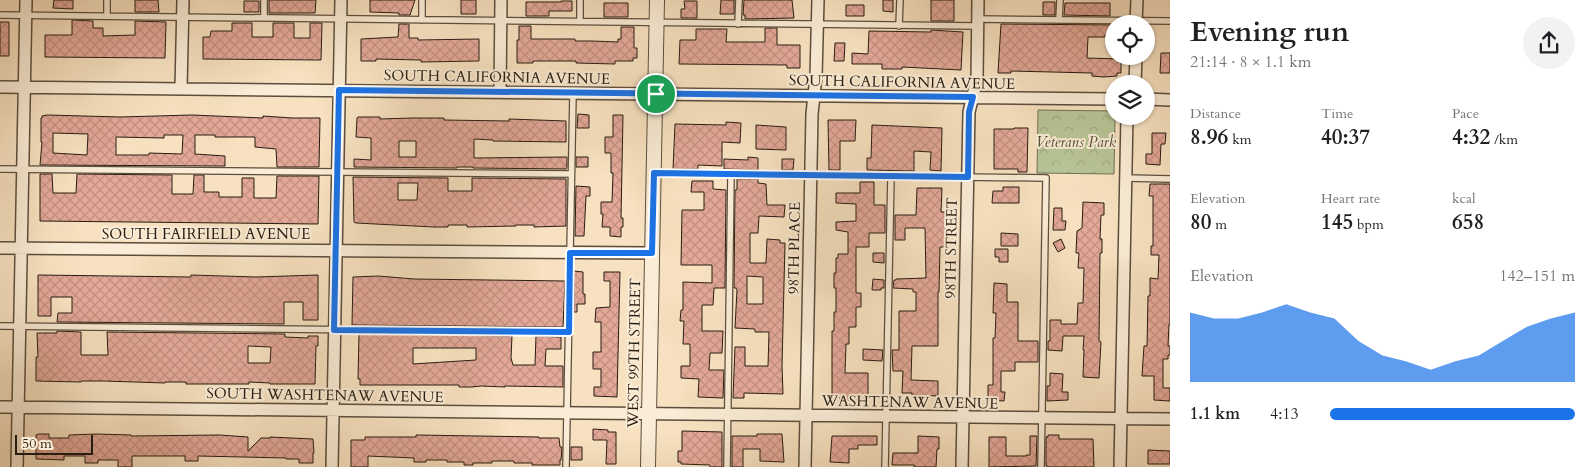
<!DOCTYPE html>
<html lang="en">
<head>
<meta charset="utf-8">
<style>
	body { margin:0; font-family:Cardo,serif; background:#f2f2f2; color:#202124; height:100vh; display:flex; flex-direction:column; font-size:19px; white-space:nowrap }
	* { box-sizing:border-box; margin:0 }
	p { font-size:16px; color:#757577 }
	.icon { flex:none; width:28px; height:28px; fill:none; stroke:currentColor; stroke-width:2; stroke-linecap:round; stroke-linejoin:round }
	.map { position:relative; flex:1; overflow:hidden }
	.sheet { display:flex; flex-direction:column; background:#fff; width:425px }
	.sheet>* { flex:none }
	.controls { position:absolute; left:1105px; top:15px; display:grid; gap:10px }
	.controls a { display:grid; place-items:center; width:50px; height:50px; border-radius:50%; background:#fff; box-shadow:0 1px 4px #0004; font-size:25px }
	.scale { position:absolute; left:15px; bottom:12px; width:78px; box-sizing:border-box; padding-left:5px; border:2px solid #281d11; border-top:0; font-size:14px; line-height:18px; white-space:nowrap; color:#281d11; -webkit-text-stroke:4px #faecd6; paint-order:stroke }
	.pin { position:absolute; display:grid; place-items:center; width:42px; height:42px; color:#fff; margin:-21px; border:2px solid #fff; border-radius:50%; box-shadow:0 1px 5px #0007 }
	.round { display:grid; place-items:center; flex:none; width:52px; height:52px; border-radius:26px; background:#f2f2f2 }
	.overview { display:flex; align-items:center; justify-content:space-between; height:85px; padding:0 20px }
	h1 { font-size:28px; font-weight:600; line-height:38px }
	.figures { display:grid; grid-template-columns:repeat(3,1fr); gap:8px; height:85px; padding:5px 20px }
	.figures div { display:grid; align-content:center }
	.figures b { font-size:21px; font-weight:600 }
	.figures small { font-size:14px; font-weight:400 }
	.figures p { font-size:14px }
	.chart { height:140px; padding:10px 20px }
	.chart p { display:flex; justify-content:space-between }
	.chart svg { width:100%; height:90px; margin-top:5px; fill:#1a73e8; opacity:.7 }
	ul { padding:0 20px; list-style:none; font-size:16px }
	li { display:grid; grid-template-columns:80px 60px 1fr; align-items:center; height:38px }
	li i { height:12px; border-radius:6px; background:#1a73e8 }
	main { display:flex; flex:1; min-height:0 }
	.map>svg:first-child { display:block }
	.park { fill:url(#park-crowns); stroke:#707054 }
	.building { fill:url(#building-cross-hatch); stroke:#281d11; fill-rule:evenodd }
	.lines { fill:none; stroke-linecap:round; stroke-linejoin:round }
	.service-casing { stroke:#5c4e3d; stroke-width:8 }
	.minor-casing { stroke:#5c4e3d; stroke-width:14 }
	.tertiary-casing { stroke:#5c4e3d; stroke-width:16 }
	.service { stroke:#faecd6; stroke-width:5.5 }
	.minor { stroke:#faecd6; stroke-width:11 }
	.tertiary { stroke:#faecd6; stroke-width:14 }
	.route-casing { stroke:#fff; stroke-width:10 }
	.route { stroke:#1a73e8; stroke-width:6 }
	.labels { text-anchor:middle; stroke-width:4; stroke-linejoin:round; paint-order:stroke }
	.street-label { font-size:15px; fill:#281d11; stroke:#faecd6 }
	.park-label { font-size:15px; font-style:italic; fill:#534f39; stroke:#faecd6 }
</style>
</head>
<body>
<main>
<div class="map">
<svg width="1170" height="467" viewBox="0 0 1170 467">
	<defs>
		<pattern id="park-crowns" width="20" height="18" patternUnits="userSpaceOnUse" patternTransform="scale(1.25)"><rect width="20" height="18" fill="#b8c496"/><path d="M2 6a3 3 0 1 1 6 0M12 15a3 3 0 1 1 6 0" fill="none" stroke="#9ea880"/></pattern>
		<pattern id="building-cross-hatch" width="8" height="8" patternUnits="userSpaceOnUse" patternTransform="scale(1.25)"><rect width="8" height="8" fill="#e3a898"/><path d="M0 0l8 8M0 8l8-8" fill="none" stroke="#c39082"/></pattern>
	</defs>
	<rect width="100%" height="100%" fill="#f7e1c0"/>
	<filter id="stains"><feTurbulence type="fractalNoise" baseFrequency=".004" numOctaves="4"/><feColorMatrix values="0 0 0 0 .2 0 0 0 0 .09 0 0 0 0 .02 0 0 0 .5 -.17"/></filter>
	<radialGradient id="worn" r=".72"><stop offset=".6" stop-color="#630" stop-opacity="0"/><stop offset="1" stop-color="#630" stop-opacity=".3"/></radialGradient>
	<path class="park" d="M1038 110 1114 111V116H1115L1114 174 1037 173Z"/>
	<path class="building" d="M54 0H73V9L53 8Z
		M135 0H158L159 12H135Z
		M269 0H316L315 13H269Z
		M370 0H415L410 15H399V13L370 12Z
		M461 0H476V14H461Z
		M721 0H734V14H720Z
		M744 0H792L794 18 745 19V15H743Z
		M883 0H893V12L883 11Z
		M931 0H954V21H931Z
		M244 1H259V12H244Z
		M561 1H572V11H549V16H526V2H561Z
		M684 1H697V18H681V9H685Z
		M1043 2H1055V15H1043Z
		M604 3H628V17H604Z
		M1065 3H1110V16L1064 15Z
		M846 5H864V16H846Z
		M72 20 93 21V28H103V36L135 35V21L166 22 165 58 45 57V35H72Z
		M0 22H9V56H0Z
		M232 23H252V37H273V23H294V38H310V23H322L321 60 203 59V37H210L211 31H232Z
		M399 24H409V38H418V40L479 39V61L421 62V60L376 59V61H361V39L398 37Z
		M1001 24 1114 25V35H1105V37H1088L1087 58 1121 59V73H1117V76L1104 77 1092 76V73L1011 71V73H998Z
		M519 26H531V39H575V41H592L618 42V39H621V27H634V48H637V58H633V61H615V64L576 63V61H533V63H517V40H519Z
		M765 28H777V45H800V68H787V65L679 64 680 40H696V29H727L726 42H765Z
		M931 30 963 32 961 70 902 67V69H882V64H852V53L868 54 869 31 931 32Z
		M835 43H845L844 61H834Z
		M1161 53H1170V73H1160Z
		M578 114 589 115V128H577Z
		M47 115 120 117 192 115 263 118V116L292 118H320L319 167H277L276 149 255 147V137H215V135H195V154L225 156V166L40 165 42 142H41V118H42V116ZM53 133 88 134 87 155 53 153ZM164 135H183L182 154 149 153V155H116V137L164 138Z
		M613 115H623L621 218H623V227H621V237L610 236V227H602L603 214H601V202H612L613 173H611V153H605V137H613Z
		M358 117H380V119L412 118H444V120L509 121V119L566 121V142L493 141V140L474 139V158L567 157V167L566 169 473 168V167H457V168L354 167V159L371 160V138L356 137 357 118ZM399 141H416V157H399Z
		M828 120H856L855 141H840V170H829Z
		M726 122 741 123 740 143 722 142V166L698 165V169H673L675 124 726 125Z
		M756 125 786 127V150L756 149Z
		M872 125 942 128 941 171 930 170 931 152 914 151V171L867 170V158H871Z
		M1014 128H1028L1027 172H1018V169H994V129H1014Z
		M1152 133H1166L1165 144H1161L1160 165 1146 164V154H1152Z
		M576 157H588V167H576Z
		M748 157 758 158V170L724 169V159L748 160Z
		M782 159H794L793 170H782Z
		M40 174H52L53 193H76L77 174 172 175V194H193L194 175H204V192H219V197H242V178H254V198H276L277 176H319L318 224 40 221Z
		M353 177 448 178V191H472V178L566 179V226L534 227V225H516V226L467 227V225H448V227H434L356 223 354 222ZM398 183H418L417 200H398Z
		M737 179H758V183L766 184 767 205H785L784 217 759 216 758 233H750V263H766L767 239 780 240V243H785L782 366 783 394 744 393V398H733L735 347H745V366H768L769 332H755V329L735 328 737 290 736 288H734L735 190H737ZM747 276 763 277V304H747Z
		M692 181H713V189L726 190 725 288H714L713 305H702V331H723L722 353H710L709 370H724L723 398 698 397 699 379 681 378V366H690V344H683L684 321H680L681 310H683V282L712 283V265H681L682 210H704V192H691Z
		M860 182H874V205H885V233H869V247H856V293H861V307H856V327H849V344H846L845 373H868V400H840V397H832V331H834V312H836V288H834V273H836V258H838V254H848V232L836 230V222L856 221V204L836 203V193H860Z
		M1150 184H1170V324H1169L1168 346H1170V355H1168V359H1163V388H1170V401L1154 400V376H1142L1144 346H1147L1148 296H1150V278L1158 279 1159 255H1151V246H1153V196H1149Z
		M576 186 590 187V196H586L584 236H575Z
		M1003 187H1019V203H992L993 191H1003Z
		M917 188H942L941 212H945L946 247H940L939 292H938V346H912L911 380 938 381V396L912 395V393H902L903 371H893L892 350H899V311H916V292H913V289L893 288 894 280H896V279L926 278 925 228H905V240H895V215H916Z
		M1083 202 1104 203V215H1101L1100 239H1102V253H1100L1099 341 1101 342 1099 378 1083 377 1084 350H1083L1084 336H1063L1062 351 1048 350V341H1050V320H1061V324H1077L1078 303H1083L1084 268H1078L1079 253H1076L1077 231 1082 228Z
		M1054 208H1062V221H1066L1065 230H1053Z
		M1001 233 1018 234V246H1001Z
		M1061 239 1065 248 1058 252 1053 243Z
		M995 249H1008V262H999V257H995Z
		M873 253H884V263L873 262Z
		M574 271 583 272V294H585V304H577V312H574Z
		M604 272H620L617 397 594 396V387H601V369H593V352H601V322H595L596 308 610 307V281H604Z
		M38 275 191 277V275L256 277 318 275V320H303V302H284V324L57 322 58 313H72V297H51V316H38Z
		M378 276 414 279 565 281 563 327 352 325 353 277Z
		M873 279 884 280V288H881V290H872Z
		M994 283 1007 284V302H1018V341H1038V362H1015V371H1001V392H1005L1004 401 988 400V385H993V338H995L996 313H993Z
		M57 331 81 332V355H108L107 332 285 334V337L308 338V336H318V346H316L315 384H270V383L249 382V384H186V382H165V383L104 381H82L81 382 36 381V357H38L37 333H57ZM248 346 271 347 270 363H248Z
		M359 334 512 336 511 358 513 365H535L536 336 561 337V349H546L545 366H563V387L505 386V387L481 386 472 387H459V385H360V379H358ZM413 348H476V360L413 364Z
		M863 349 883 350 882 361 863 360Z
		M1050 373 1063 374 1062 392H1068V400L1047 401V386H1050Z
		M593 429 608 430V432H616V464H606L607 440H593Z
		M682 431 722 432V467H710V465L681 464V462H678V451H682Z
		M39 434H49V438H69V435L96 434 131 435V436L220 435 248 437V451L261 438H270V437L313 439 314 453H313V463H299V459H286V458L198 456V461H185V456H132V467H118V460H98V463H85V456H64V460L36 459V435Z
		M757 434H782L784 462 760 461V449H743V467H732V436H757Z
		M416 435 539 437V438H559L560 447H562L561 460H560V465H532V463H514V461H492V463H473V465H464V462H447V460H426V462H414V458L368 456V467H351V440H365V437H416Z
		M1048 435H1059V439H1093L1094 467H1048V466H1046V437H1048Z
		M832 436H877V445H858V449H849V463L830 462Z
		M918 436 939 437V449H937L936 467H914V465H892L893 453H918Z
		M1030 436H1037L1036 466 989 467V437H1006V456H1026V455H1030Z
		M571 447H582V460H571Z
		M1148 450 1170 451V464H1148Z"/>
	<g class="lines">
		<defs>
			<path id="service" d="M0 15 978 26
				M107 16V0
				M264 18V0
				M978 19 1170 21
				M422 20V0
				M1059 20 1060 0
				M580 22V0
				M738 24 739 0
				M899 26 900 0
				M0 169 571 174
				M654 173 1046 178 1041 467
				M1126 178 1170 179
				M0 326 569 332
				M566 467 573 93
				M727 467 731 174
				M885 467 891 176"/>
			<path id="minor" d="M1136 24 1137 0
				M1135 84 1136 56
				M0 87 1114 99
				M181 89 183 0
				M500 92 501 0
				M1146 99 1170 100
				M0 248 652 253
				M0 407 1170 419
				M17 467 26 0
				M332 467 341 0
				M805 467 812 114 816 76 818 0
				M962 467 969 112 977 79 978 0
				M1120 467 1127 116"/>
			<path id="tertiary" d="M648 467 657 0"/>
		</defs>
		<use href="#service" class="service-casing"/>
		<use href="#minor" class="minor-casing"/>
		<use href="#tertiary" class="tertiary-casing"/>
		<use href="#service" class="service"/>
		<use href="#minor" class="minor"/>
		<use href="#tertiary" class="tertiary"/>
	</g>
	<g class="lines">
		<defs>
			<path id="route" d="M339 90 973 97 969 112 968 177 654 173 652 253H570L569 332 334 330Z"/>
		</defs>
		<use href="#route" class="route-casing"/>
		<use href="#route" class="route"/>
	</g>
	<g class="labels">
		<g class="street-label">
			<text transform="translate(497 77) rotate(1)" y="5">SOUTH CALIFORNIA AVENUE</text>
			<text transform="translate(902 82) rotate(1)" y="5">SOUTH CALIFORNIA AVENUE</text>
			<text x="206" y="239">SOUTH FAIRFIELD AVENUE</text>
			<text transform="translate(794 248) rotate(-89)" y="5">98TH PLACE</text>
			<text transform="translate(951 248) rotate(-89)" y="5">98TH STREET</text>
			<text transform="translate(634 353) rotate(-89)" y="5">WEST 99TH STREET</text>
			<text transform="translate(325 395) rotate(1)" y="5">SOUTH WASHTENAW AVENUE</text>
			<text transform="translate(910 402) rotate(1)" y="5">WASHTENAW AVENUE</text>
		</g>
		<g class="park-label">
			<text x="1076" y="147">Veterans Park</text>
		</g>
	</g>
	<rect width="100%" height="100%" filter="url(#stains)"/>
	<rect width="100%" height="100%" fill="url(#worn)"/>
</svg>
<div class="controls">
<a><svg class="icon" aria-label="locate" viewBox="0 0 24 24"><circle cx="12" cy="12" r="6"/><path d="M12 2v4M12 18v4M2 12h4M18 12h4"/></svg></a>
<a><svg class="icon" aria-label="layers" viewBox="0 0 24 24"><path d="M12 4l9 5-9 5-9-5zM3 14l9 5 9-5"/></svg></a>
</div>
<div class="scale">50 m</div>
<div class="pin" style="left:656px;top:94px;background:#1e9e55"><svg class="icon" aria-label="arrive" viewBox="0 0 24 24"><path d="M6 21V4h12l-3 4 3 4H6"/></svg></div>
</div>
<section class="sheet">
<div class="overview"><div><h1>Evening run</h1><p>21:14 · 8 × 1.1 km</p></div><a class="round"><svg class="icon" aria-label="share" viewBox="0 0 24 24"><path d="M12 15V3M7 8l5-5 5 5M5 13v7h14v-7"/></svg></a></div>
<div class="figures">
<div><p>Distance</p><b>8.96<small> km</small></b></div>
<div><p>Time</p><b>40:37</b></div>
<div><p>Pace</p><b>4:32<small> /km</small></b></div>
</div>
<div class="figures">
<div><p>Elevation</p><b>80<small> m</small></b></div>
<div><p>Heart rate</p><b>145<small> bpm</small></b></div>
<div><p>kcal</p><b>658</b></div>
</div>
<div class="chart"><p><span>Elevation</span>142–151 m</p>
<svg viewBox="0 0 160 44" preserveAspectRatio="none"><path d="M0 44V10L10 13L20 13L30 10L40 6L50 10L60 13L70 24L80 31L90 34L100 38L110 34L120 31L130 24L140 17L150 13L160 10V44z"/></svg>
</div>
<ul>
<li><b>1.1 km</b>4:13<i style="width:100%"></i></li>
</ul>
</section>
</main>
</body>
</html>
